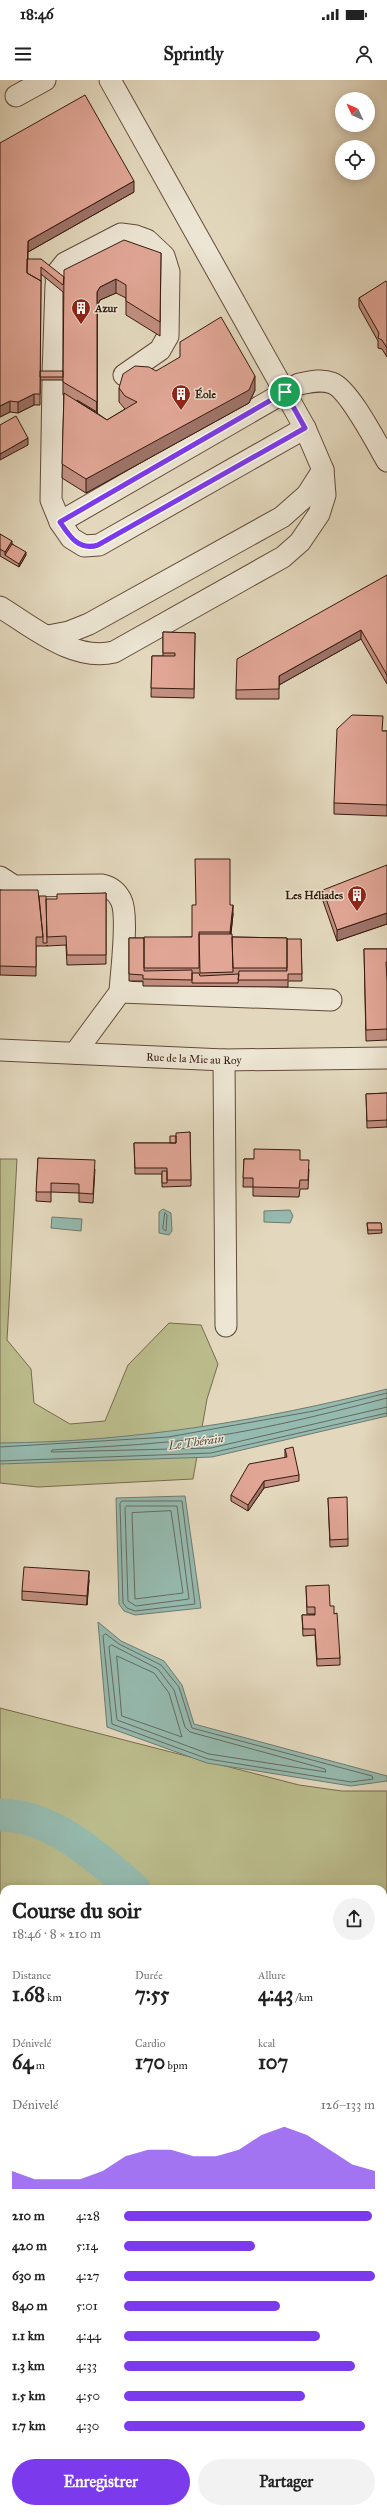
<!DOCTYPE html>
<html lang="fr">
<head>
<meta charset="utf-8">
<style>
	body { margin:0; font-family:"IM FELL Great Primer",serif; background:#f2f2f2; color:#222; height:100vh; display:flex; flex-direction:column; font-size:15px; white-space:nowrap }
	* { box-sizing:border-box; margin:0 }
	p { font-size:13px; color:#767676 }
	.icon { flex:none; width:22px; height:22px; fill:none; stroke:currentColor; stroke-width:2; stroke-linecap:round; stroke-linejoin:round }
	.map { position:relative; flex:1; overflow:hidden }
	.side { position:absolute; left:0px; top:1805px; width:387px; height:628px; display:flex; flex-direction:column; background:#fff; border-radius:12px 12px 0 0; box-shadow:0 2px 10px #0003 }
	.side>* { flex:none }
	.needle { width:26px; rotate:314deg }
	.fabs { position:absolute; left:335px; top:12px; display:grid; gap:8px }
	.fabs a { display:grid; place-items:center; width:40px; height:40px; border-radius:50%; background:#fff; box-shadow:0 2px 10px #0003; font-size:20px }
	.pin { position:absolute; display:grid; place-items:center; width:34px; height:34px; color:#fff; margin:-17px; border:2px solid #fff; border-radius:50%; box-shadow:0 1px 4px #0007 }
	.round { display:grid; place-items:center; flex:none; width:42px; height:42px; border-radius:21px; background:#f2f2f2 }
	.headline { display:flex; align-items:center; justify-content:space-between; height:68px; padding:0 12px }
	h1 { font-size:22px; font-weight:700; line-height:30px }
	.metrics { display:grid; grid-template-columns:repeat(3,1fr); gap:6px; height:68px; padding:4px 12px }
	.metrics div { display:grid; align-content:center }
	.metrics b { font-size:20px; font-weight:700 }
	.metrics small { font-size:11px; font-weight:400 }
	.metrics p { font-size:11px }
	.chart { height:112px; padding:8px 12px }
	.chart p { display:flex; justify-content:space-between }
	.chart svg { width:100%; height:72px; margin-top:4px; fill:#7c3aed; opacity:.7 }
	.button { display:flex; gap:8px; margin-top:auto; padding:8px 12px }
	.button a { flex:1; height:46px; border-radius:24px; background:#7c3aed; color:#fff; font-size:16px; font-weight:700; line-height:46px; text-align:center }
	.button a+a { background:#f2f2f2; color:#222 }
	ul { padding:0 12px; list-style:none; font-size:13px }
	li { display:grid; grid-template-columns:64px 48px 1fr; align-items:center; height:30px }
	li i { height:10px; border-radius:5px; background:#7c3aed }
	.status { display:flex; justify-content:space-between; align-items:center; height:28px; padding:0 20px; background:#fff; direction:ltr }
	.status svg { height:11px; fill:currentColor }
	header { display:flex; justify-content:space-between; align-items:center; height:52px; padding:0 12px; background:#fff; font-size:18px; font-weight:700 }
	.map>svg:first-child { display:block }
	.green { fill:#bbbc8c; stroke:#796b4e; fill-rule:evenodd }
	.water { fill:#95baaf; stroke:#6f7a6f }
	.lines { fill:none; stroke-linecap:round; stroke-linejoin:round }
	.shore { stroke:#666a5f; stroke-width:1 }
	.river { stroke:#95baaf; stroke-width:33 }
	.minor-casing { stroke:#624a3a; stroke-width:23 }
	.minor { stroke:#ede6d4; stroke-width:21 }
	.wall { fill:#c28f81; stroke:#371a0f }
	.shaded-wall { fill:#9e7469; stroke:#371a0f }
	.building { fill:#e1a696; stroke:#371a0f }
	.route-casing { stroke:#fff; stroke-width:8 }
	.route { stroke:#7c3aed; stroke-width:5 }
	.labels { text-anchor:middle; stroke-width:3; stroke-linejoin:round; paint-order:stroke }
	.poi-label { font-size:11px; font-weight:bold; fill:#371a0f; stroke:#ede6d4; text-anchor:start }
	.street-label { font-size:11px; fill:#371a0f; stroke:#ede6d4 }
	.water-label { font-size:12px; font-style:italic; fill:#534a3f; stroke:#ede6d4 }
</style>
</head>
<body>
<div class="status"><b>18:46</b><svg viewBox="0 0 49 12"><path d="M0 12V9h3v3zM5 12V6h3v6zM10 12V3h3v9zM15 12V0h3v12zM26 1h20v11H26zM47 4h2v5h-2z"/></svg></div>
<header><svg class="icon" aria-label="menu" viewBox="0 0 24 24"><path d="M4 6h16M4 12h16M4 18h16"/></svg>Sprintly<svg class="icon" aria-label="person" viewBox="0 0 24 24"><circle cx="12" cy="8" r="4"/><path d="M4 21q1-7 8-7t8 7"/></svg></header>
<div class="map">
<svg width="387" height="2433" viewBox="0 0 387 2433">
	<rect width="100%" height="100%" fill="#e3d8bd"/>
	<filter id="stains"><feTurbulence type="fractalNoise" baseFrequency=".005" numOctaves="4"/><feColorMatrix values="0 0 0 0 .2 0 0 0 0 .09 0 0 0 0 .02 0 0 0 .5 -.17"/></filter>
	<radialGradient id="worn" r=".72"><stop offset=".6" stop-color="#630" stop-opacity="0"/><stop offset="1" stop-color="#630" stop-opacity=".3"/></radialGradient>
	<path class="green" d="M0 1079H17L7 1260 31 1289 34 1323 70 1344 105 1341 128 1285 169 1243 201 1245 218 1284 207 1319 193 1399 38 1407 0 1403Z
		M0 1628 299 1705 342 1711H387V2433H0ZM4 1809H383V2429H4Z"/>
	<path class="water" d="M163 1129 171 1133 172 1151 169 1155 159 1153V1132Z
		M290 1130 293 1136 290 1143 264 1142V1131Z
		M52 1137 82 1139 81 1151 51 1148Z
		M387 1309V1336L212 1377 0 1384V1363C131 1362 260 1341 387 1309Z
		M185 1416 201 1528 135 1535 124 1531 119 1524 116 1418Z
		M98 1542 121 1561 164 1581 182 1605 194 1644 387 1696V1701L351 1706 207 1683 107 1647Z"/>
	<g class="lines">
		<path class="shore" d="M165 1133 167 1135 166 1151 163 1149Z
			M387 1318C318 1336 238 1356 167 1362 129 1366 91 1367 52 1370L51 1372 211 1368 387 1327
			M0 1367 168 1357 314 1331 387 1313
			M0 1381 211 1373 387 1333
			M122 1421H182L195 1524 135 1531 127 1528 123 1523 120 1424Z
			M127 1426H177L189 1519 136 1526 128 1521 125 1428Z
			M171 1431 183 1513 135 1519 132 1433Z
			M106 1554 119 1564 161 1585 179 1607 192 1648 372 1696 373 1699 351 1702 208 1679 112 1644 103 1556Z
			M112 1565 158 1589 174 1610 185 1647 190 1652 325 1689 326 1692 209 1674 117 1640 109 1567Z
			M117 1576 154 1593 169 1613 182 1657 122 1636Z"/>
		<path class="river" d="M0 1735C52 1735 97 1777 134 1809
			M383 1924 387 1928
			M0 2109 4 2111
			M383 2301 387 2303"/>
		<defs>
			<g id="minor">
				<path d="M16 16 45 0"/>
				<path d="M56 198 57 193 65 183 121 154 136 156 147 160 164 176 169 192 168 256 160 270 124 295"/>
				<path d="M53 295 56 205"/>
				<path d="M53 300 51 420 60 442 71 458 84 466 99 465 305 348"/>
				<path d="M60 442 299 304C310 302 321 299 332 303 349 309 377 364 387 381"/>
				<path d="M0 527C33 547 73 582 114 572L283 477 300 462 319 434 325 415 323 390 305 348 110 0"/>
				<path d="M48 556 69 552 89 544 282 437 307 415 323 390"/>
				<path d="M0 797 14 806 102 805C111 807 117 812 121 820 129 836 121 892 120 912"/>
				<path id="s1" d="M0 970 224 980 387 978"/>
				<path d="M75 973 120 912 331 920"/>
				<path d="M224 980 226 1246"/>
			</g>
		</defs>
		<use href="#minor" class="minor-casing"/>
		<use href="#minor" class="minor"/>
	</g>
	<path class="wall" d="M0 63 134 112 28 172V179L64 197 161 173 160 256 126 235V218L116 213 100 220 97 226V333L107 340 125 329 119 322V308L156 291 255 310 249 323 86 413 62 398 64 316 63 315V300H40V297L63 291V212L41 194 40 325H34L18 333 10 332 0 337Z
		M387 202V277L382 269 378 268V261L359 227V218Z
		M0 454 26 475 19 487 0 476Z
		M387 495V604L361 559 279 605V619H236V610Z
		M163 552 195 553 194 618 151 617 152 576H163Z
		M383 651H387V736L334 734V723Z
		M0 810 39 816 46 854 57 819 106 813V884L67 885 66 865 47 866V865V866H36V896L0 895Z
		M323 810 387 844 337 861 323 821Z
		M230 825 233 834 231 854 232 857 287 858V891L301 859 302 901H288V907L143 906V901H129V858H144L192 857Z
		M364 869H387V960L366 961Z
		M387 1013V1047L367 1048 366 1014Z
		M190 1052 191 1106 162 1107V1094H135L134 1063H170L176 1056Z
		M38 1078 95 1089 93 1123 79 1122V1113L51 1112V1122L36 1121Z
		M244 1079 300 1080 309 1089 308 1109H300L299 1117 253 1116V1107H243Z
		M367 1143H381L382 1153 368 1154Z
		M285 1369 299 1395V1401L264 1408 248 1431 231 1421V1415L285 1378Z
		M328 1418 348 1459V1466L330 1467Z
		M89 1500 87 1525 22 1520V1511Z
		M306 1506 330 1526 334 1534 340 1578V1585L317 1586 315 1555 303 1556 302 1535H315V1534H307Z"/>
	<path class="shaded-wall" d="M134 101V112L28 172V161Z
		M116 199V213L100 220 97 226V336V212L100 207Z
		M255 296V310L249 323 86 413V399Z
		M34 314V325L18 333V322Z
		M10 321V332L0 337V326Z
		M28 358V365L0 380V374Z
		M12 461V467L5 475V472Z
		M26 472V475L19 487V484Z
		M361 550V559L279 605V596Z
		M233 825V834L230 861V852Z
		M387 833V844L337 861V850Z
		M264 1401V1408L248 1431V1425Z
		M89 1491V1500L87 1525V1516Z"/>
	<path class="building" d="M85 15 134 101 28 161 27 193 41 201 40 314H34L18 322 10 321 0 326V63Z
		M124 160 161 173 160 242 126 221V205L116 199 100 207 97 212V322L63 302 64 190Z
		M27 179H41L64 197 63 205 41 187V201L27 193Z
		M386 201 387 202V268L382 260 378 258 379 253 359 218Z
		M221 237 255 296 249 310 86 399 62 384 64 313 107 340 137 322 125 316 119 308 123 294 135 286 149 287 156 291 180 277V262Z
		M40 291H63V297H40Z
		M77 320 97 332V333L77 321Z
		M16 336 28 358 0 374V345Z
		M0 454 12 461 5 472 0 469Z
		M12 464 26 472 19 484 5 475Z
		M387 495V595L361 550 279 596V609L236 610 237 579Z
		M163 552 195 553 194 609 151 608 152 576H175V573H163Z
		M352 635 383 636 382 651H387V725L334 723 337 649Z
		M195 779H230V825H233L230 852H199V888H144V857H192V825H196Z
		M387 785V833L337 850 323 810Z
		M0 810H38L43 857H36V887L0 886Z
		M106 813V875H67L66 856 47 857 46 819H57V814Z
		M39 816H46L47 863H43V857Z
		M199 854H232L233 892 200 893Z
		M232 857 287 858V888H233Z
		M129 858H144V891L192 890V900L143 899V895L129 894Z
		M287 859H301L302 894H288V900H238L239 891H287Z
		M364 869H387V882H386L387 901V949L366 950Z
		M192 893H199L200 896 239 894 238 903H192Z
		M387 1013V1040L367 1041 366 1014Z
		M190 1052 191 1100H167V1088H135L134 1063H176V1053Z
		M170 1056H176V1063H170Z
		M254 1069 300 1070V1080H309L308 1100H300L299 1108 253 1107V1098H243L244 1079H254Z
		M38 1078 95 1080 93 1114 79 1113V1104L51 1103V1112H36Z
		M162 1091H167V1103H162Z
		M367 1143H381L382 1150H368Z
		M293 1367 299 1395 264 1401 248 1425 231 1415 249 1384 287 1377 285 1369Z
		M347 1417 348 1459 330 1460 328 1418Z
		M24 1487 89 1491 87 1516 22 1511Z
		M329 1505 330 1526H334V1534L337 1533 340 1578 317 1579 315 1549H303L302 1535H315V1527H307L306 1506Z"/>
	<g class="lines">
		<defs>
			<path id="route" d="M285 312 305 348 98 465C79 471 70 457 60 442Z"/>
		</defs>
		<use href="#route" class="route-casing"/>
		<use href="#route" class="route"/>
	</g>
	<defs>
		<symbol id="building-pin" viewBox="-11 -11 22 30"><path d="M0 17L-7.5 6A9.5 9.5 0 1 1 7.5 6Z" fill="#8f2418" stroke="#ede6d4"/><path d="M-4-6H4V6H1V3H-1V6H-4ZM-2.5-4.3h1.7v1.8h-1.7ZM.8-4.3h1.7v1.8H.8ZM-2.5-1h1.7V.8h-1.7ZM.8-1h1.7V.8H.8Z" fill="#fff"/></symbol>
	</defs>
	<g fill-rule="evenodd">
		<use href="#building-pin" x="70" y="217" width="22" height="30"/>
		<use href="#building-pin" x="170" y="303" width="22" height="30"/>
		<use href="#building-pin" x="346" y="804" width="22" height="30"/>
	</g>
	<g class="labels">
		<g class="poi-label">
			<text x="95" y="232">Azur</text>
			<text x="195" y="318">Éole</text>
			<text x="343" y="819" text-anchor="end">Les Héliades</text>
		</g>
		<g class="street-label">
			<text dy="4" stroke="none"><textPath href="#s1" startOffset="194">Rue de la Mie au Roy</textPath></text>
		</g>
		<g class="water-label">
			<text transform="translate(196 1362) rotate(-8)" y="4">Le Thérain</text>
		</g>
	</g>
	<rect width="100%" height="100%" filter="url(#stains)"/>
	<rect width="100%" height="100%" fill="url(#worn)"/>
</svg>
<div class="fabs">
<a><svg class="needle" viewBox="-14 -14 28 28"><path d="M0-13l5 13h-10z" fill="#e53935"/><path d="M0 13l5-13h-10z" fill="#767676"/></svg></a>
<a><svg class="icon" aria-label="locate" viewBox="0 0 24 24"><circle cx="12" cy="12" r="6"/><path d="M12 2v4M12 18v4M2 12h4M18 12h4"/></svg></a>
</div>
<div class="pin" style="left:285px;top:312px;background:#1e9e55"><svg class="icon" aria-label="arrive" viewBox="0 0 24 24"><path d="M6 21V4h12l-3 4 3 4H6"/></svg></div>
<section class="side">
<div class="headline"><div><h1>Course du soir</h1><p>18:46 · 8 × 210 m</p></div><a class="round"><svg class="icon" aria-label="share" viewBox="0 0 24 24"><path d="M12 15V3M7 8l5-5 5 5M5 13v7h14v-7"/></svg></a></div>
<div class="metrics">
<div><p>Distance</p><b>1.68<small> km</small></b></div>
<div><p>Durée</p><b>7:55</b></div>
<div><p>Allure</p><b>4:43<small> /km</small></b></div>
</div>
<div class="metrics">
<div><p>Dénivelé</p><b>64<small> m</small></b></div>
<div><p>Cardio</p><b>170<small> bpm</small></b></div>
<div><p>kcal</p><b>107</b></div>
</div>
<div class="chart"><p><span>Dénivelé</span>126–133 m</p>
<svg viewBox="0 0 160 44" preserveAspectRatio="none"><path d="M0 44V33L10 38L20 38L30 38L40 33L50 24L60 20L70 20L80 24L90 24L100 20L110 11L120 6L130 11L140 20L150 29L160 33V44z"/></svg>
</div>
<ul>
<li><b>210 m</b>4:28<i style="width:99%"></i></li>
<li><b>420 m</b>5:14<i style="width:52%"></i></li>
<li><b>630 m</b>4:27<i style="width:100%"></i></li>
<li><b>840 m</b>5:01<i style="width:62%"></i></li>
<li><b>1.1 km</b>4:44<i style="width:78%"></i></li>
<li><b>1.3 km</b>4:33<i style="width:92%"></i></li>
<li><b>1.5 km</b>4:50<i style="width:72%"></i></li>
<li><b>1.7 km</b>4:30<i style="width:96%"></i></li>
</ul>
<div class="button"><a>Enregistrer</a><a>Partager</a></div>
</section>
</div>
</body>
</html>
